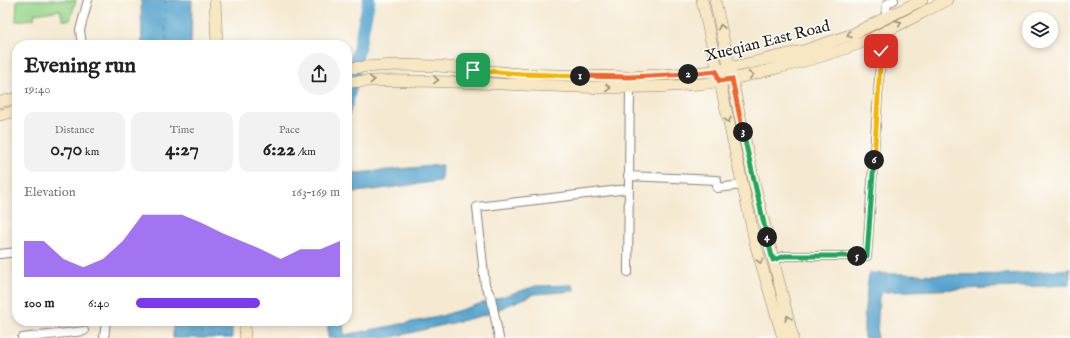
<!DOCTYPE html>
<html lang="en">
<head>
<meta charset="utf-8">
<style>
	body { margin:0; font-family:"IM FELL English",serif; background:#f2f2f2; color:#222; height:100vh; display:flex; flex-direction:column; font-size:15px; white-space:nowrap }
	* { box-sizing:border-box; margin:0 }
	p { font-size:13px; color:#767676 }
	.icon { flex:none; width:22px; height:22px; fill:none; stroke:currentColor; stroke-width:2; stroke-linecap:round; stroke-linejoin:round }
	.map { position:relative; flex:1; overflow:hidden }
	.details { position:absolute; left:12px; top:40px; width:340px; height:286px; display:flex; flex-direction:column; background:#fff; border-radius:16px; box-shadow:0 2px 6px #0003 }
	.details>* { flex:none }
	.tools { position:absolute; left:1022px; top:12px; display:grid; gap:8px }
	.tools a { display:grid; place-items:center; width:36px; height:36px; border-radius:50%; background:#fff; box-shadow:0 2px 6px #0003; font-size:20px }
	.pin { position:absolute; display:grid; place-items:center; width:34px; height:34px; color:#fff; margin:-17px; border-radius:8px; box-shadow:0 2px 6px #0006 }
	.km { position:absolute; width:20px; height:20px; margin:-10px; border-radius:50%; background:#222; color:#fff; font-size:11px; line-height:20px; text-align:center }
	.round { display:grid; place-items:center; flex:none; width:42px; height:42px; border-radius:21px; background:#f2f2f2 }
	.headline { display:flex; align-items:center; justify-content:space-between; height:68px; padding:0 12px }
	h1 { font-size:22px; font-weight:700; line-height:30px }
	.stats { display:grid; grid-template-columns:repeat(3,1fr); gap:6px; height:68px; padding:4px 12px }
	.stats div { display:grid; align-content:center; border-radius:10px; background:#f2f2f2; text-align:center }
	.stats b { font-size:20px; font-weight:700 }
	.stats small { font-size:11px; font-weight:400 }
	.stats p { font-size:11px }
	.chart { height:112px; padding:8px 12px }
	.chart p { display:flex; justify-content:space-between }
	.chart svg { width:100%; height:72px; margin-top:4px; fill:#7c3aed; opacity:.7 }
	ul { padding:0 12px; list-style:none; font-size:13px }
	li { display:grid; grid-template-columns:64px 48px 1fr; align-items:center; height:30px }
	li i { height:10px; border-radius:5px; background:#7c3aed }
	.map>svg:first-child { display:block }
	.green { fill:#9ad88e; stroke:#5b7a55 }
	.water { fill:#54a3cd; stroke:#386074 }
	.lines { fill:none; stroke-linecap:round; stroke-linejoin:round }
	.river { stroke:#54a3cd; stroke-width:13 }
	.ferry { stroke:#386074; stroke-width:1; stroke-dasharray:5 4; stroke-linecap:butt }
	.street-casing { stroke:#888277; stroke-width:10 }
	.secondary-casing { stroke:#888277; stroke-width:12 }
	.street { stroke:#fff; stroke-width:8 }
	.secondary { stroke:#f8e7c3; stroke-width:11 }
	.oneway { stroke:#958c78 }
	.split-1-casing { stroke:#fff; stroke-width:8 }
	.split-2-casing { stroke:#fff; stroke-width:8 }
	.split-3-casing { stroke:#fff; stroke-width:8 }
	.split-4-casing { stroke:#fff; stroke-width:8 }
	.split-5-casing { stroke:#fff; stroke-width:8 }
	.split-6-casing { stroke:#fff; stroke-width:8 }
	.split-7-casing { stroke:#fff; stroke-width:8 }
	.split-1 { stroke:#f5b400; stroke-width:5 }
	.split-2 { stroke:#f0652b; stroke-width:5 }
	.split-3 { stroke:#f0652b; stroke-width:5 }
	.split-4 { stroke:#22a559; stroke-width:5 }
	.split-5 { stroke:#22a559; stroke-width:5 }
	.split-6 { stroke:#22a559; stroke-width:5 }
	.split-7 { stroke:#f5b400; stroke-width:5 }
	.labels { text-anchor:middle; stroke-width:3; stroke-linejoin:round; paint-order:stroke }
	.street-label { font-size:16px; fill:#1c1c1c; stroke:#fdfcf7 }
</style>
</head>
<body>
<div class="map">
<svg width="1070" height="338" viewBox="0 0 1070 338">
	<rect width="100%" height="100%" fill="#fdfcf7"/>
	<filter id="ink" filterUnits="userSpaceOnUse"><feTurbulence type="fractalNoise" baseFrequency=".025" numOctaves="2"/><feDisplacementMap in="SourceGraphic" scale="8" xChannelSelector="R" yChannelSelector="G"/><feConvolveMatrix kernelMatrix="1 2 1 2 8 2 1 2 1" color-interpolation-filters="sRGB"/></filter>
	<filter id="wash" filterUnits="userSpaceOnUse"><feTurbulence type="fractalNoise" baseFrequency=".012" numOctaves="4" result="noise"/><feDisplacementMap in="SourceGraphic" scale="16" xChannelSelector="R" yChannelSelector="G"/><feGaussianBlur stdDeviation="0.9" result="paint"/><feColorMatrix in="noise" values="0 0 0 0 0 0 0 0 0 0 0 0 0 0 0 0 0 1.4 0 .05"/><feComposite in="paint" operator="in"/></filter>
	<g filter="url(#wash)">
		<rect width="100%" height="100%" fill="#f5e9d2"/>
		<path class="green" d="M17 0H76L70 20H63L60 10 34 14V19L16 21Z"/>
		<path class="water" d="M141 0H192L191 45H142Z
			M347 91H355L347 123Z
			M442 165 441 181 349 193 347 196V170L356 173Z
			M1070 269V285L882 292 879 297 877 338H864V317L869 273C936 275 1004 277 1070 269Z
			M573 285 575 291 535 294 485 315 389 338H328V321H343L344 335 438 317 536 286Z
			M173 321H232V338H173Z"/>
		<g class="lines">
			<path class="river" d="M347 103 369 0"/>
			<path class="ferry" d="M165 0 166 45
				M202 321V338"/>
		</g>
	</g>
	<g filter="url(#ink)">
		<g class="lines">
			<defs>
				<path id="street" d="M885 18 887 4 894 0
					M82 45 80 30 88 0
					M628 176 717 180V188L742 185
					M0 254 17 252
					M773 260 785 256H867L881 51 876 36
					M628 272 630 88
					M22 338 84 331
					M104 338 106 321
					M499 338 491 297 485 285 477 207 628 189"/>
				<path id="secondary" d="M215 0 217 45
					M702 0 756 246 783 338
					M715 0 755 186 793 338
					M347 68 396 65 438 66 522 74 630 77 716 71 806 50 853 34 922 0
					M347 82C465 76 582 95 699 84 723 82 746 76 769 70 799 63 829 55 858 44 888 32 917 15 947 0
					M0 102 17 98
					M0 115 17 111
					M245 321V338"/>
			</defs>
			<use href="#street" class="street-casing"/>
			<use href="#secondary" class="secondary-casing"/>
			<use href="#street" class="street"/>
			<use href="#secondary" class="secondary"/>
		</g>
		<defs><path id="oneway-chevron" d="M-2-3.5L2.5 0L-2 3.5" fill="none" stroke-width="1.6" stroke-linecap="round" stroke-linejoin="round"/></defs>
		<g class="oneway">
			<use href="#oneway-chevron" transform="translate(899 23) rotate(-26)"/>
			<use href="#oneway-chevron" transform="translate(721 27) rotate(-102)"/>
			<use href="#oneway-chevron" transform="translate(849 35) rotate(160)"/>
			<use href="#oneway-chevron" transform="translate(751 75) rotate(-13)"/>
			<use href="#oneway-chevron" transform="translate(372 80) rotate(-3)"/>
			<use href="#oneway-chevron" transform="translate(436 80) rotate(3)"/>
			<use href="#oneway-chevron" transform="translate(608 88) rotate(2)"/>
			<use href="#oneway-chevron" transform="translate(728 120) rotate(77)"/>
			<use href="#oneway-chevron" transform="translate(760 261) rotate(75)"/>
			<use href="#oneway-chevron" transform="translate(788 318) rotate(-106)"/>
		</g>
	</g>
	<g class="lines" filter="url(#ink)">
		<defs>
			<path id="split-1" d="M473 70 522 74 580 76"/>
			<path id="split-2" d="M580 76 630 77 688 74"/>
			<path id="split-3" d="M688 74 716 71 719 81 732 79 743 132"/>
			<path id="split-4" d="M743 132 767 237"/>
			<path id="split-5" d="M767 237 773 260 785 256H857"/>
			<path id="split-6" d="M857 256H867L874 160"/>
			<path id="split-7" d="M874 160 881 51"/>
		</defs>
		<use href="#split-1" class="split-1-casing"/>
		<use href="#split-2" class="split-2-casing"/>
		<use href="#split-3" class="split-3-casing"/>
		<use href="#split-4" class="split-4-casing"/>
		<use href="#split-5" class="split-5-casing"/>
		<use href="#split-6" class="split-6-casing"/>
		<use href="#split-7" class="split-7-casing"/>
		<use href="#split-1" class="split-1"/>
		<use href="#split-2" class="split-2"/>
		<use href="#split-3" class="split-3"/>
		<use href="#split-4" class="split-4"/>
		<use href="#split-5" class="split-5"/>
		<use href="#split-6" class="split-6"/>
		<use href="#split-7" class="split-7"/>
	</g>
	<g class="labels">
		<g class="street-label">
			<text transform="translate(767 40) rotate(-14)" y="6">Xueqian East Road</text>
		</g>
	</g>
</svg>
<div class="tools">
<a><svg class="icon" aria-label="layers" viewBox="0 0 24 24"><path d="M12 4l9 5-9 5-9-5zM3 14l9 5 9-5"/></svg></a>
</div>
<div class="pin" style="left:473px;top:70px;background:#1e9e55"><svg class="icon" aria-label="arrive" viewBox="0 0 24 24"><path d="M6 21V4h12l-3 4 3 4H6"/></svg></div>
<div class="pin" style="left:881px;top:51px;background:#d93025"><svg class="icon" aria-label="check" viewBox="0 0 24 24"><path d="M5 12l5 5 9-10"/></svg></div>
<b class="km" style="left:580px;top:76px">1</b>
<b class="km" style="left:688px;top:74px">2</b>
<b class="km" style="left:743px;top:132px">3</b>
<b class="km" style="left:767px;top:237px">4</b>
<b class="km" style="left:857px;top:256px">5</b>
<b class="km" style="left:874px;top:160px">6</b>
<section class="details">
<div class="headline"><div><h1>Evening run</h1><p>19:40</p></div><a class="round"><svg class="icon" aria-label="share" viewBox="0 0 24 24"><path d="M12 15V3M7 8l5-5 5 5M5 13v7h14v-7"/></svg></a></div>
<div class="stats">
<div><p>Distance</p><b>0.70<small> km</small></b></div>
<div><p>Time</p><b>4:27</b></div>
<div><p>Pace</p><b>6:22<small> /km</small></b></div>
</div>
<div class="chart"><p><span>Elevation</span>163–169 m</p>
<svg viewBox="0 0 160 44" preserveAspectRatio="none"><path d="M0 44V22L10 22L20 33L30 38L40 33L50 22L60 6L70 6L80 6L90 11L100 17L110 22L120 27L130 33L140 27L150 27L160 22V44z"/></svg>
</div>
<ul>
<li><b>100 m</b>6:40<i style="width:61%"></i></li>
</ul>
</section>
</div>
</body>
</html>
